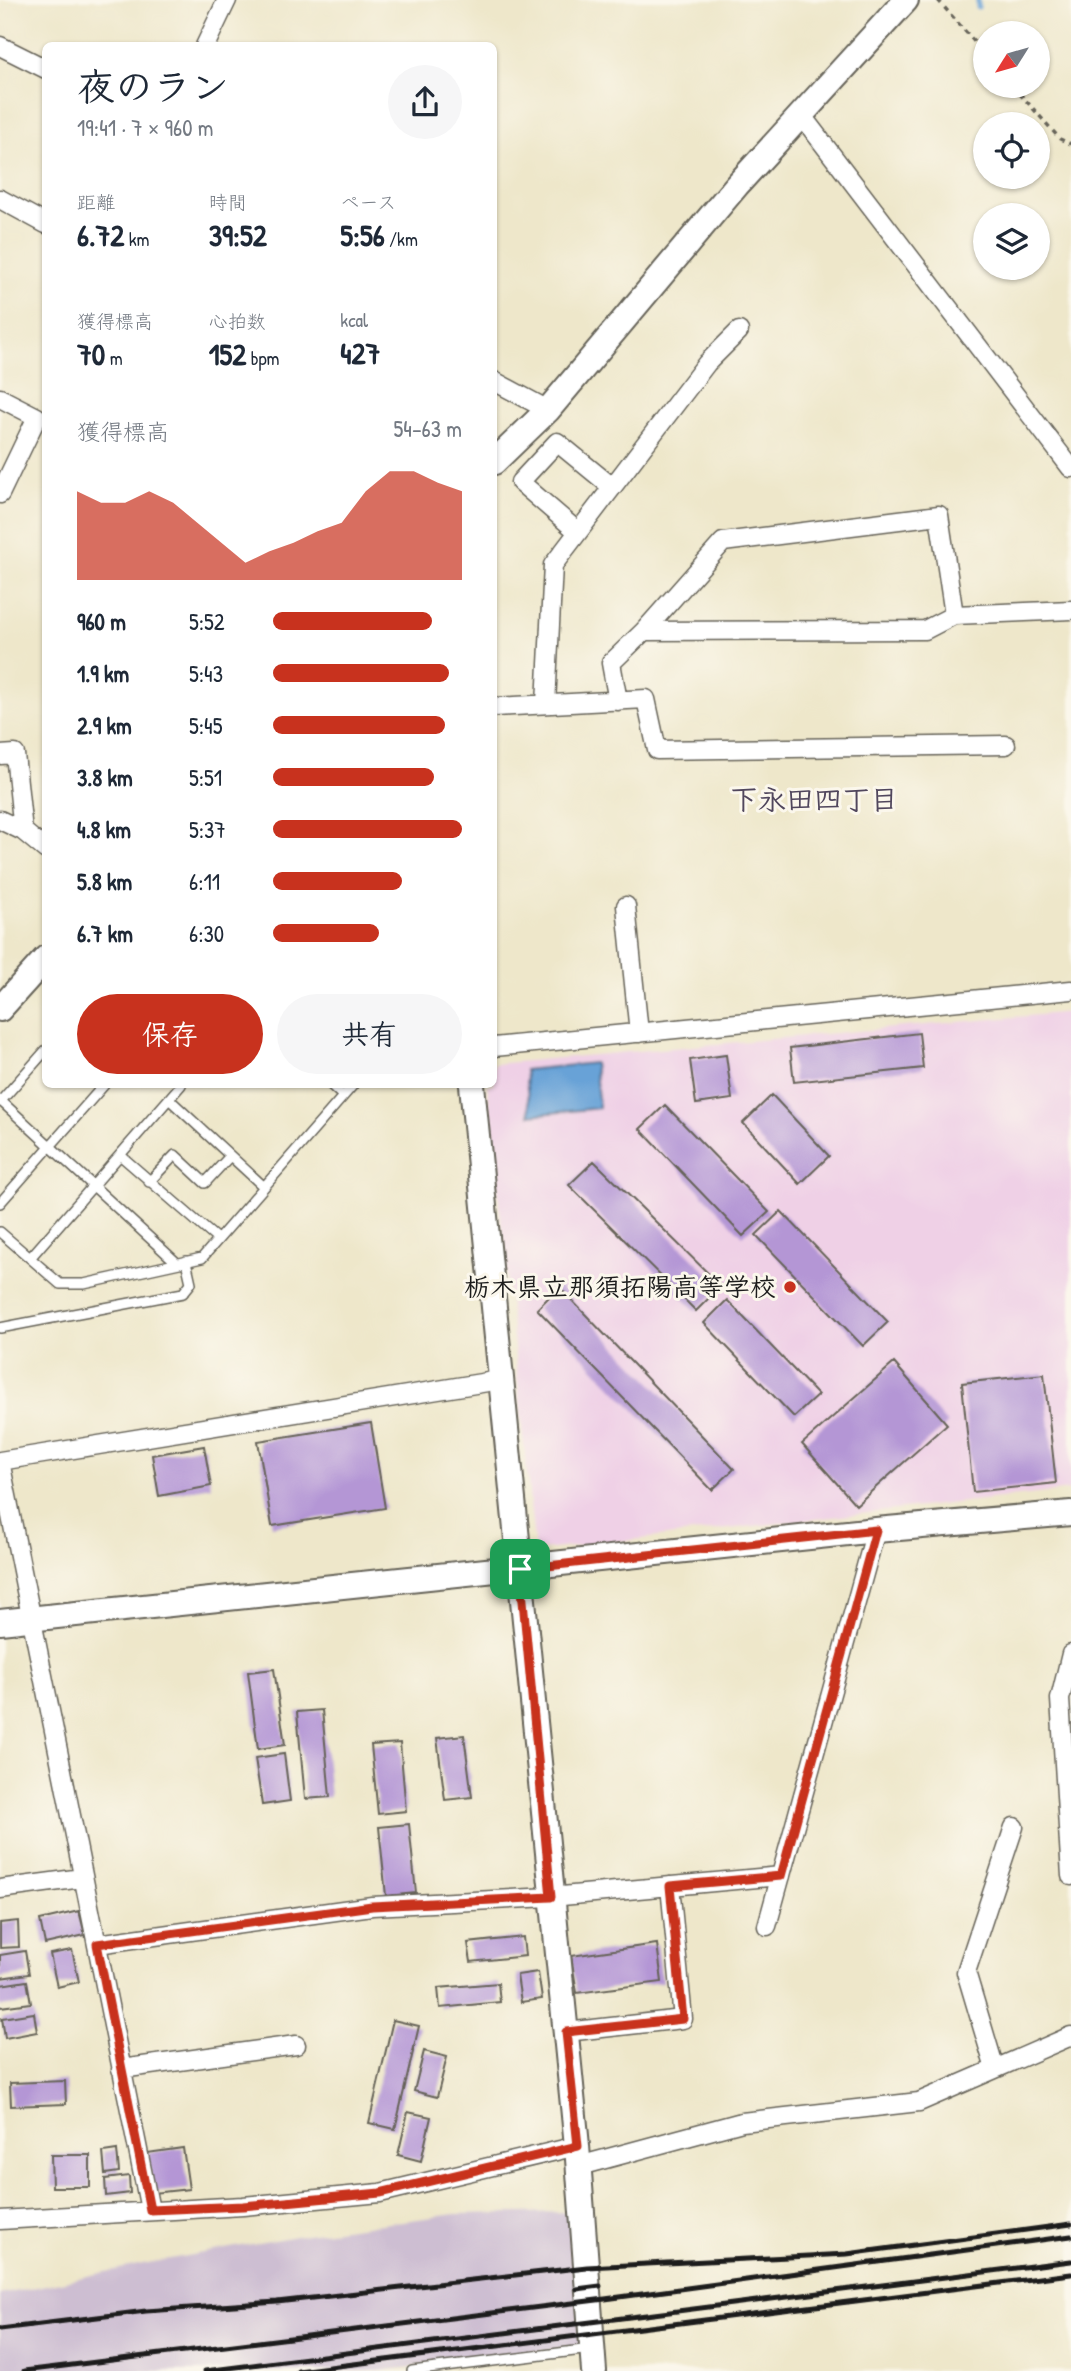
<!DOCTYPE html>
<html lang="ja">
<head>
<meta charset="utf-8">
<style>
	body { margin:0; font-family:"Patrick Hand","Klee One",sans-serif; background:#f6f6f7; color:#1f2937; height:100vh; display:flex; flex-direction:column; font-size:26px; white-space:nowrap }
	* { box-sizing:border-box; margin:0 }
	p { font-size:23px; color:#747a83 }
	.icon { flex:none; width:38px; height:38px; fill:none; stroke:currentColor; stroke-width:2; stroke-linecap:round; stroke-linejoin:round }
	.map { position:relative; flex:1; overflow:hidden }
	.panel { position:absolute; left:42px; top:42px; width:455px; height:1046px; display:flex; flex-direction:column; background:#fff; border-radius:10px; box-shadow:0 2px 5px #0004 }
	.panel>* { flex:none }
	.needle { width:46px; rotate:233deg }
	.buttons { position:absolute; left:973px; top:21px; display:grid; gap:14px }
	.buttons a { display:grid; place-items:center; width:77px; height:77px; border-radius:50%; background:#fff; box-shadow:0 2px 5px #0004; font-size:35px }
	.pin { position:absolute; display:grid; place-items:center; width:60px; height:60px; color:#fff; margin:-30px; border-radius:14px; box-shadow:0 4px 10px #0006 }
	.round { display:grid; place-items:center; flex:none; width:74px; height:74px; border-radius:37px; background:#f6f6f7 }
	.headline { display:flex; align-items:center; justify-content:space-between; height:119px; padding:0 35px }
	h1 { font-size:38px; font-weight:700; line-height:52px }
	.figures { display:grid; grid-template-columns:repeat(3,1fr); gap:10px; height:119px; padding:7px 35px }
	.figures div { display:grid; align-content:center }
	.figures b { font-size:30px; font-weight:700 }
	.figures small { font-size:19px; font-weight:400 }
	.figures p { font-size:19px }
	.chart { height:196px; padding:14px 35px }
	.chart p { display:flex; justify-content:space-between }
	.chart svg { width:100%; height:126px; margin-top:7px; fill:#c8321e; opacity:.7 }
	.cta { display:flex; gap:14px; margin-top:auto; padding:14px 35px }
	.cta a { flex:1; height:80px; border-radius:42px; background:#c8321e; color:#fff; font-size:28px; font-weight:700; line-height:80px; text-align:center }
	.cta a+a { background:#f6f6f7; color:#1f2937 }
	ul { padding:0 35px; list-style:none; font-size:23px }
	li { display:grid; grid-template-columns:112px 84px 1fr; align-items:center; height:52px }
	li i { height:18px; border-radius:9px; background:#c8321e }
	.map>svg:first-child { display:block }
	.built { fill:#efd0e6 }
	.industrial { fill:#cdbed2 }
	.water { fill:#67a2d7; stroke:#425f7a; stroke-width:2 }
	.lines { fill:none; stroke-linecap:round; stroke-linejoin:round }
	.stream { stroke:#67a2d7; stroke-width:5 }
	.building { fill:#b496d5 }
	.lane-casing { stroke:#666359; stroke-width:12 }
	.street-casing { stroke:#666359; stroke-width:21 }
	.secondary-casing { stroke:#666359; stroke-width:28 }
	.path { stroke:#666359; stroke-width:3.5; stroke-dasharray:5 5; stroke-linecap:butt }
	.lane { stroke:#fff; stroke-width:9 }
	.street { stroke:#fff; stroke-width:18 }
	.secondary { stroke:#fff; stroke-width:24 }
	.rail { stroke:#1c1c1c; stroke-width:5 }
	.route-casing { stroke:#fff; stroke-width:14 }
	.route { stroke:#c8321e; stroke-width:9 }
	.poi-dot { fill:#c8321e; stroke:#fbf7ec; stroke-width:2.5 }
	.labels { text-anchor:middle; stroke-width:6; stroke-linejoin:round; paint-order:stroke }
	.poi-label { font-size:26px; font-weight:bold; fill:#1c1c1c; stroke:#fbf7ec; text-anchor:end }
	.neighbourhood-label { font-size:28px; font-weight:bold; fill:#51475d; stroke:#fbf7ec }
</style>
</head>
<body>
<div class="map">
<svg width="1071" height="2371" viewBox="0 0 1071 2371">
	<rect width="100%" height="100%" fill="#fbf7ec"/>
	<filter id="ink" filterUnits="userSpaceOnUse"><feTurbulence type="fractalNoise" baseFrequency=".0143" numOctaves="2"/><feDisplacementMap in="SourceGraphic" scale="14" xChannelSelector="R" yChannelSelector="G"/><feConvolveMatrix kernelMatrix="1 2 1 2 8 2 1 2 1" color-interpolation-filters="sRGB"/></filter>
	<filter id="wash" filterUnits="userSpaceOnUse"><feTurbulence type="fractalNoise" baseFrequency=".00686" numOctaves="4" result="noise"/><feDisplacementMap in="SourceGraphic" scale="28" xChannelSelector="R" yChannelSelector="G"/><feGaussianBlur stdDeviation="1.57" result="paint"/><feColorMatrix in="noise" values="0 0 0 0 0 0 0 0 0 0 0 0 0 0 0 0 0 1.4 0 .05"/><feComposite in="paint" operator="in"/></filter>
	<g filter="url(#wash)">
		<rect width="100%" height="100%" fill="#eee7ca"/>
		<path class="built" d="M1071 1012V1490L535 1551 487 1085H494V1064Z"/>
		<path class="industrial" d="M572 2212 582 2346 379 2371H0V2295L143 2264 307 2234 455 2214Z"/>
		<path class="water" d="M594 1063 599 1108 530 1115 525 1070Z"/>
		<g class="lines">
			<path class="stream" d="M978 8V0"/>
		</g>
		<g id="blocks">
			<path class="building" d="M919 1033 923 1068 794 1082 790 1048Z
				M726 1055 732 1099 696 1104 690 1060Z
				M772 1095 829 1156 800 1184 743 1123Z
				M665 1105 769 1212 743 1236 640 1129Z
				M594 1161 721 1286 696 1311 569 1185Z
				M781 1211 888 1322 863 1346 756 1235Z
				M559 1287 734 1469 712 1490 537 1309Z
				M727 1300 818 1395 794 1417 704 1323Z
				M894 1363 947 1424 856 1505 802 1444Z
				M1044 1374 1056 1483 973 1492 962 1383Z
				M371 1423 385 1508 272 1526 258 1441Z
				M204 1446 211 1486 159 1496 152 1455Z
				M274 1669 285 1745 258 1749 248 1672Z
				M322 1710 330 1797 305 1799 297 1712Z
				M464 1735 472 1797 445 1800 437 1738Z
				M400 1743 406 1811 378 1814 371 1745Z
				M284 1754 290 1801 262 1805 255 1758Z
				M409 1824 416 1893 386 1896 379 1827Z
				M79 1911 85 1935 45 1944 40 1920Z
				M18 1921 19 1947 0 1948V1923Z
				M523 1937 525 1956 471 1962 468 1943Z
				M657 1944 662 1982 577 1993 571 1956Z
				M72 1950 79 1982 57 1987 50 1954Z
				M25 1951 29 1974 0 1978V1955Z
				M538 1972 542 1999 521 2002 517 1975Z
				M27 1981 31 2003 0 2007V1985Z
				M498 1983 500 2002 440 2008 438 1988Z
				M34 2013 37 2032 5 2038 2 2018Z
				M393 2020 419 2026 395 2129 369 2123Z
				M424 2051 447 2057 437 2097 414 2091Z
				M65 2081 66 2104 11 2106 10 2083Z
				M408 2112 431 2117 421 2161 398 2155Z
				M183 2148 189 2189 153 2193 147 2153Z
				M117 2150 119 2172 105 2174 103 2152Z
				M51 2155H90V2187H52Z
				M129 2176 130 2193 106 2196 105 2179Z"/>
		</g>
	</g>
	<g filter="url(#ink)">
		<use href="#blocks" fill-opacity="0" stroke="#666359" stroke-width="2"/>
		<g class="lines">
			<defs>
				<path id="lane" d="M331 1085 343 1096
					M169 1099 263 1186
					M1 1101 177 1263
					M0 1102 46 1050
					M120 1155 217 1239
					M149 1182 175 1155 205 1183 230 1156
					M0 1203 104 1085
					M0 1232 60 1284H84L202 1258 353 1085
					M30 1258 181 1085
					M0 1328 183 1293 191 1283 186 1261
					M412 2371 591 2349"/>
				<path id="street" d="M0 46 46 69
					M205 46 227 0
					M802 116 1071 468
					M0 199 46 224
					M494 381 548 410
					M0 398 37 417 0 494
					M578 532 520 482 557 442 612 487
					M644 631 925 630 954 615 1071 610
					M618 701 611 663 644 631 723 542 939 515 954 615
					M546 704 553 565 707 363 739 331
					M494 707 646 699 657 750 1006 745
					M0 755 15 754 23 831
					M0 820 23 831 46 850
					M626 906 639 1033
					M494 1047 1071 990
					M0 1461 150 2210
					M0 1461 500 1380
					M1071 1654 1060 1699 1071 1876
					M0 1889 82 1878
					M767 1926 876 1530
					M97 1944 372 1906 551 1897 781 1876
					M566 2032 683 2019 670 1886
					M121 2069 296 2045
					M995 2069 966 1972 1014 1827
					M579 2166 742 2122 919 2102 1071 2036
					M0 2220 243 2206 380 2193 577 2146"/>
				<path id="secondary" d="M494 462 548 410 737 185 906 0
					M0 1009 46 958
					M472 1085 577 2146 594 2371
					M0 1622 876 1530 1071 1513"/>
			</defs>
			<use href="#lane" class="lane-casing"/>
			<use href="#street" class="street-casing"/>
			<use href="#secondary" class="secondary-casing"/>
			<path class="path" d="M938 0 985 54
				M1013 86 1060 139 1071 144"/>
			<use href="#lane" class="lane"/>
			<use href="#street" class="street"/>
			<use href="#secondary" class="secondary"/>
			<path class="rail" d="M577 2289 600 2286
				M0 2329 146 2311 277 2302 587 2267 847 2254 1071 2224
				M24 2371 605 2299 1071 2236
				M205 2371 1071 2261
				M298 2371 1071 2274"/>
		</g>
	</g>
	<g class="lines" filter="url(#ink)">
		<defs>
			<path id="route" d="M876 1530 781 1876 670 1886 683 2019 566 2032 578 2146 380 2193 243 2206 150 2210 97 1944 372 1906 551 1897 520 1569Z"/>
		</defs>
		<use href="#route" class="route-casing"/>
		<use href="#route" class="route"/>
	</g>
	<circle class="poi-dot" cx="790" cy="1287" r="7"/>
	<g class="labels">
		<g class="poi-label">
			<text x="776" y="1296">栃木県立那須拓陽高等学校</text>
		</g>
		<g class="neighbourhood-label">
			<text x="814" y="809">下永田四丁目</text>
		</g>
	</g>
</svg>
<div class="buttons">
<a><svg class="needle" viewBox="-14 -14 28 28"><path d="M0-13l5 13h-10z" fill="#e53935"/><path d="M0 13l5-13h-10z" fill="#747a83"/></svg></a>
<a><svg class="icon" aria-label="locate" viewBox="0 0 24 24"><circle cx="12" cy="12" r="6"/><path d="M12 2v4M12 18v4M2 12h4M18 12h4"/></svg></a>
<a><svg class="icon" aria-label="layers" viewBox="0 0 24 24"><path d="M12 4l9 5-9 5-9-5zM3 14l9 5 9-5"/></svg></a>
</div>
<div class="pin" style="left:520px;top:1569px;background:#1e9e55"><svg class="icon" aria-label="arrive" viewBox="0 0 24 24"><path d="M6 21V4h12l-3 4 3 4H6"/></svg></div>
<section class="panel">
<div class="headline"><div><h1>夜のラン</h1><p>19:41 · 7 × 960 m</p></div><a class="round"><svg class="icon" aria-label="share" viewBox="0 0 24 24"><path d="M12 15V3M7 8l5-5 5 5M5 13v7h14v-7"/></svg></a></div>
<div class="figures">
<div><p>距離</p><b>6.72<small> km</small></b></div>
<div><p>時間</p><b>39:52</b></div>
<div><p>ペース</p><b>5:56<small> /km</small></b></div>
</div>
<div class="figures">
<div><p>獲得標高</p><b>70<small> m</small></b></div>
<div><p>心拍数</p><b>152<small> bpm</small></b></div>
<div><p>kcal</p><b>427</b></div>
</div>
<div class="chart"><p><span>獲得標高</span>54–63 m</p>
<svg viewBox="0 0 160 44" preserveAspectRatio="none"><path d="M0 44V13L10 17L20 17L30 13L40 17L50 24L60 31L70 38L80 34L90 31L100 27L110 24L120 13L130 6L140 6L150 10L160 13V44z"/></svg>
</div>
<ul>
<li><b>960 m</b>5:52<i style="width:84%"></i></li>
<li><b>1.9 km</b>5:43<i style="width:93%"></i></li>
<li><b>2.9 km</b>5:45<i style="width:91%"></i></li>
<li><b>3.8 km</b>5:51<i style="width:85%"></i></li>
<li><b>4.8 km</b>5:37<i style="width:100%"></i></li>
<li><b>5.8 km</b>6:11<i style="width:68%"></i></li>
<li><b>6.7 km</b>6:30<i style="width:56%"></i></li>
</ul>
<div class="cta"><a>保存</a><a>共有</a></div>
</section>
</div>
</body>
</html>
